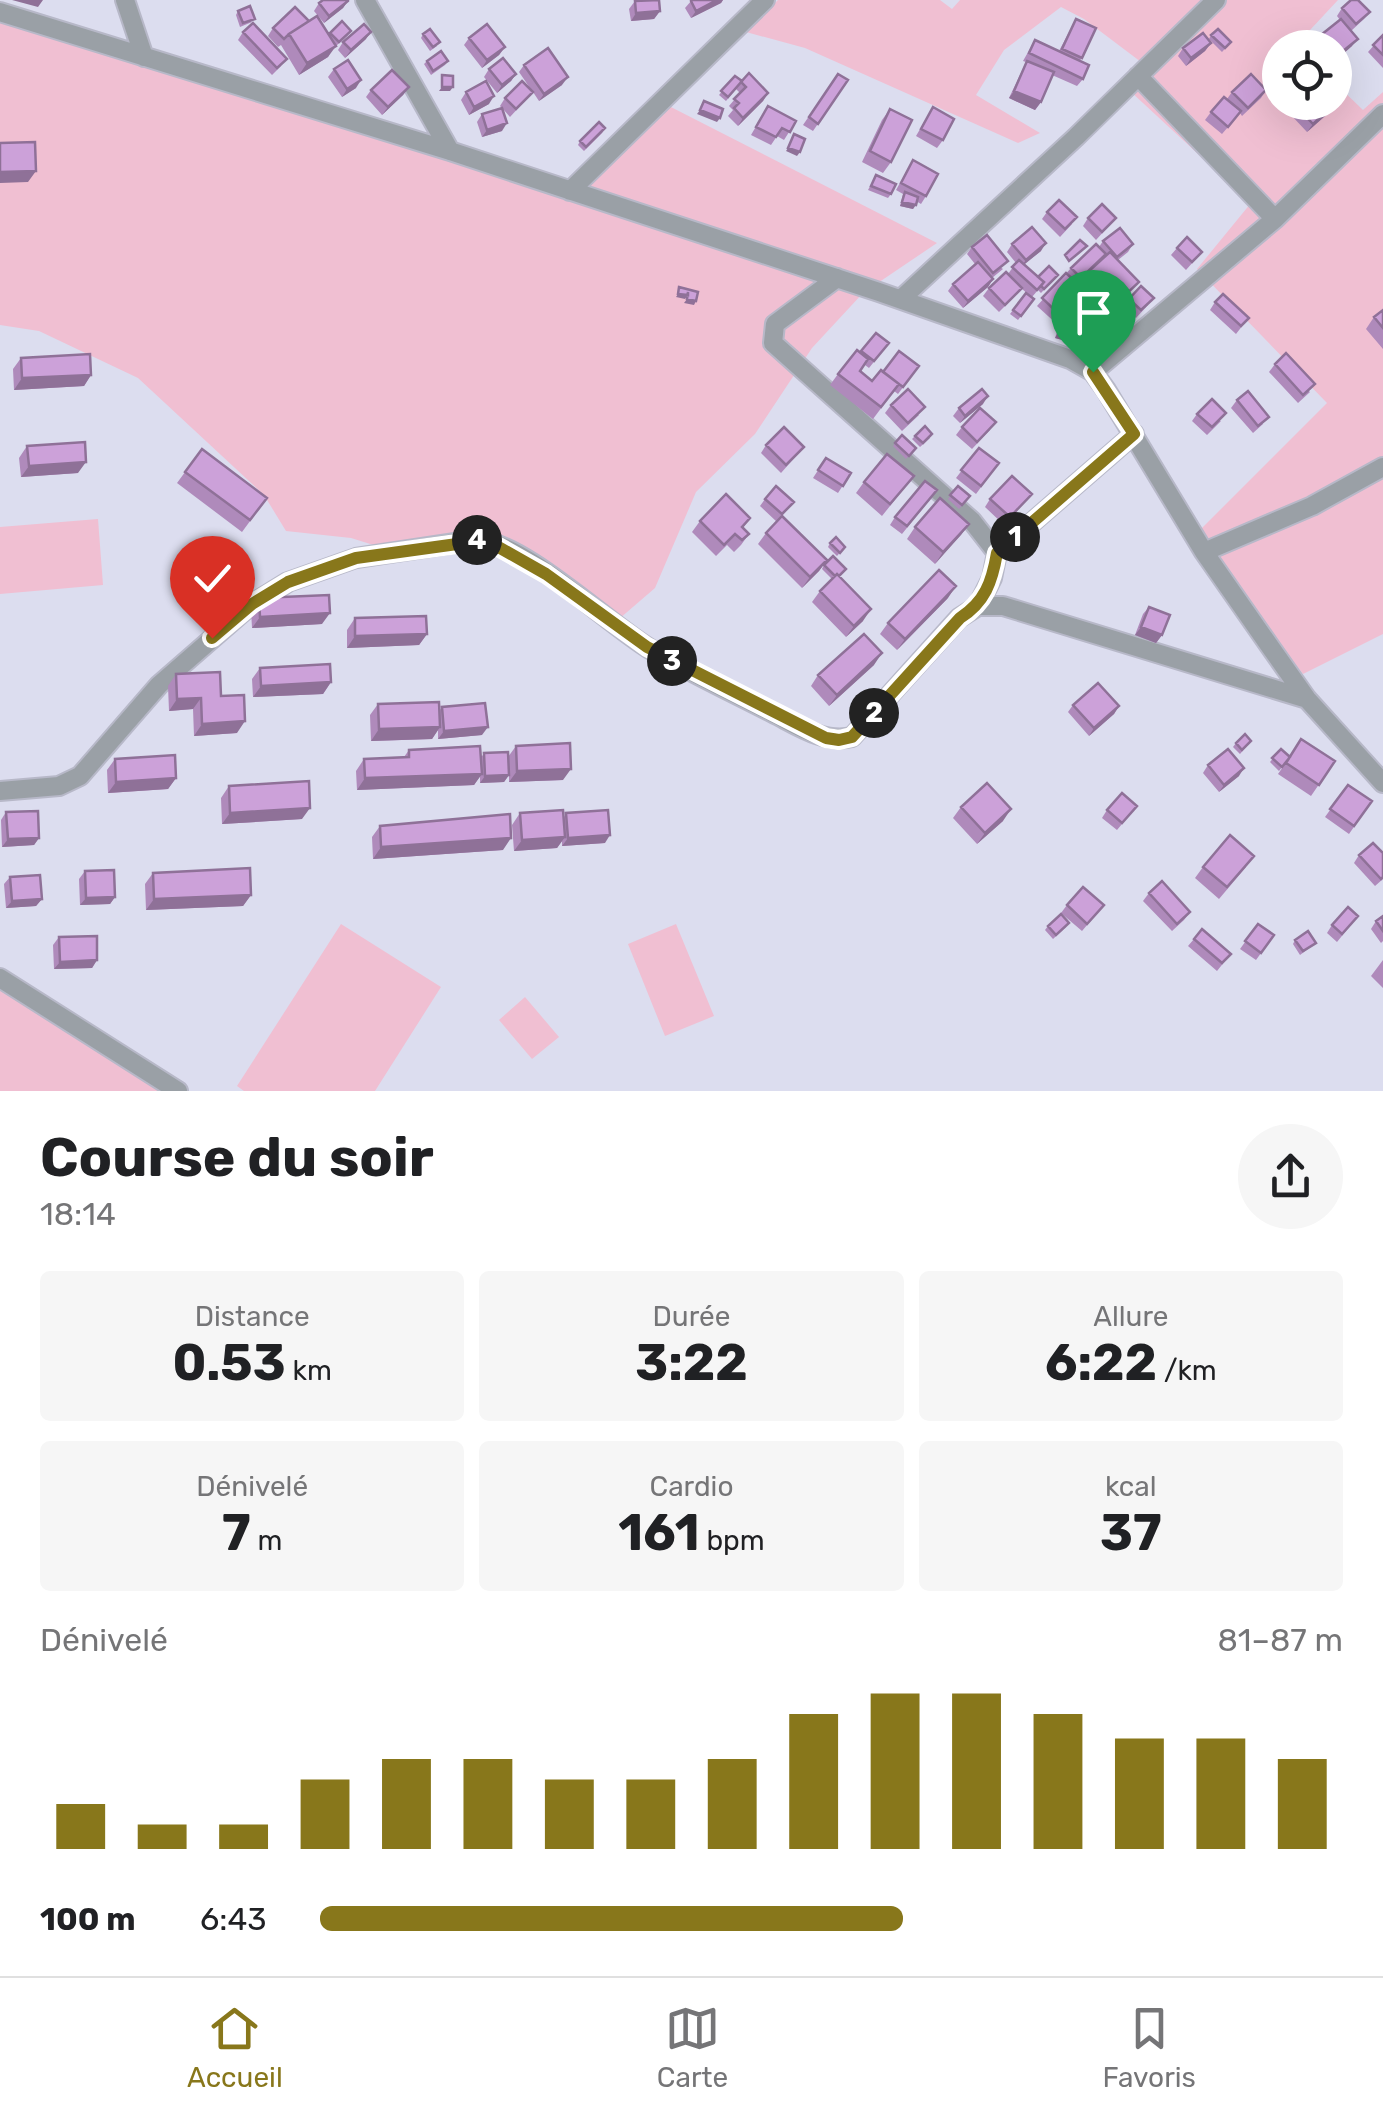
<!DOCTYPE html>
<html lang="fr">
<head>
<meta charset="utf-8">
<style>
	body { margin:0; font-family:Rubik,sans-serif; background:#f6f6f6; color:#202124; height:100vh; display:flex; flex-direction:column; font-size:38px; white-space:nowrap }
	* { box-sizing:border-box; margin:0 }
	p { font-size:32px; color:#757577 }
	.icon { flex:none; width:55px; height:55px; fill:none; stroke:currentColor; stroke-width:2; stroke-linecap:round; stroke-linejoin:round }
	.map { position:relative; height:1091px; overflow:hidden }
	.panel { display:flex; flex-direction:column; background:#fff; flex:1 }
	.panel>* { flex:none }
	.tools { position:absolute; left:1262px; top:30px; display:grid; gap:20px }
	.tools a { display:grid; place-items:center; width:90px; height:90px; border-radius:50%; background:#fff; box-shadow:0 10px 40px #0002; font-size:50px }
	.pin { position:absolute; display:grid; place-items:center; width:85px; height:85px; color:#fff; margin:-102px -42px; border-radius:50% 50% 50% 0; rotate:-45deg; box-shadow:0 0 10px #0007 }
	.pin .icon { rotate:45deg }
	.km { position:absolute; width:50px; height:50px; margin:-25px; border-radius:50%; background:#222; color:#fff; font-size:28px; line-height:50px; text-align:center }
	.round { display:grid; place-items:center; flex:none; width:105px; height:105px; border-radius:52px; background:#f6f6f6 }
	.headline { display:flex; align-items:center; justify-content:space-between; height:170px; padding:0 40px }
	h1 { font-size:55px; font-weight:700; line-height:75px }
	.stats { display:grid; grid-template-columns:repeat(3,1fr); gap:15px; height:170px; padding:10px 40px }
	.stats div { display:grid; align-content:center; border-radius:10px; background:#f6f6f6; text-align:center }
	.stats b { font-size:50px; font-weight:700 }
	.stats small { font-size:28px; font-weight:400 }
	.stats p { font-size:28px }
	.chart { height:280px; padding:20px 40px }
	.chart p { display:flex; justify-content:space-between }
	.chart svg { width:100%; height:180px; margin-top:10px; stroke:#88771b; stroke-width:6 }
	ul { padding:0 40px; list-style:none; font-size:32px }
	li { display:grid; grid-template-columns:160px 120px 1fr; align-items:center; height:75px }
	li i { height:25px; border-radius:12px; background:#88771b }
	.menu { display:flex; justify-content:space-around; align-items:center; height:140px; border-top:2px solid #e0e0e0; background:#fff; font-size:28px; color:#757577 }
	.menu a { display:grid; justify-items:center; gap:5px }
	.menu .selected { color:#88771b }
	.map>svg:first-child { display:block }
	.green { fill:#f0bfd2 }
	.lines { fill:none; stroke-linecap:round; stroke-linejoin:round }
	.minor-casing { stroke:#b7b8c8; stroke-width:22 }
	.minor { stroke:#9aa0a6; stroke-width:18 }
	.wall { fill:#af8abb; fill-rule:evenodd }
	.shaded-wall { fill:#8f7198 }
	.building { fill:#cca1d9; stroke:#8f7198; stroke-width:2.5 }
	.route-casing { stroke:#fff; stroke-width:20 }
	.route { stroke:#88771b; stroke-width:12 }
</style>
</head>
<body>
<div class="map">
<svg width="1383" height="1091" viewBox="0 0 1383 1091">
	<rect width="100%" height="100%" fill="#dcddef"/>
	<path class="green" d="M778 0H940L952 9 960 0H1338L1297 44 1299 47 1280 48V102H1335V83L1363 110 1383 92V634L1303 674 1194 536 1327 403 1197 269 1251 203 1130 91 1149 68 1084 19 1061 7 1004 50 976 95 1040 133 1018 143 805 48 746 32Z
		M0 9 573 184 665 104 937 243 863 293 812 348 755 434 696 492 655 588 619 619 491 546 409 556 351 538 286 531 264 495 138 378 39 331 0 325Z
		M98 519 103 585 0 594V527Z
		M341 924 441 987 375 1091H244L237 1086Z
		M676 924 714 1016 665 1036 628 944Z
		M0 985 166 1091H0Z
		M525 997 559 1037 532 1059 499 1020Z"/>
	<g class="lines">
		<defs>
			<path id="minor" d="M125 0 144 57
				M365 0 450 151
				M0 12 450 151 879 292 1070 359 1093 372 1106 390 1204 552 1271 648 1307 699 1383 783
				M1138 76 1275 219
				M570 191 765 0
				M837 278 775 324 773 343 972 521 997 553
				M901 299 1076 137 1216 0
				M1093 372 1275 219 1383 114
				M1204 552 1312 506 1383 467
				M978 606 992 578 997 553 1134 434
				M0 791 59 786 80 776 159 685 252 604 288 582 356 558 475 540C520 539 608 624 650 649 690 672 732 692 773 713 797 725 824 744 852 737L959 618 978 606H1003L1307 699
				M0 978 178 1091"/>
		</defs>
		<use href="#minor" class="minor-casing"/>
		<use href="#minor" class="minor"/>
	</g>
	<path class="wall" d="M723 0 721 3 691 18 685 8 692 0Z
		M348 1 343 8 324 23 314 11 319 3Z
		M635 1 660 11 654 19 631 21 629 9Z
		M1342 8 1370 12 1364 19 1351 31 1352 46 1335 61V48H1320L1316 43 1321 35 1340 20 1337 16Z
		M238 11 252 22 240 27 236 15Z
		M1076 19 1083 79 1077 86 1052 75 1041 102 1035 110 1009 98 1026 62 1023 61 1035 40 1059 51Z
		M309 21 328 34 342 21 348 35 336 46 334 44 328 57 299 75 281 45 278 47 268 36 273 28Z
		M243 32 281 66 272 75 238 40Z
		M423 34 437 46 430 51 421 38Z
		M1211 35 1231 42 1222 52 1209 39Z
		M1383 35V68L1368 52Z
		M469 38 505 47 499 55 482 68 464 45Z
		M366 39 345 58 338 50 343 42Z
		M1211 43 1205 51 1186 66 1178 56 1183 48Z
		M427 61H448L445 65 431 75 424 64Z
		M524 65 562 85 539 101 533 92 510 117 503 109 502 131 482 137 477 122 482 114 502 108 500 106 505 98 532 91 519 72Z
		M334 69 356 88 342 97 328 77Z
		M489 69 516 74 511 81 497 93 484 77Z
		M838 74 848 80 813 131 803 125Z
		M735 76 742 81 768 93 763 101 738 126 728 116 733 110 729 106 740 93 736 89 726 101 719 95Z
		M409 87 403 95 382 115 366 97 371 90Z
		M1266 90 1261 98 1242 116 1240 113 1222 134 1205 120 1211 112 1227 99 1232 92Z
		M466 92 489 104 469 115 461 100Z
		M1339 100 1334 108 1307 132 1291 115 1297 107Z
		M768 106 796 121 784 140 777 136 771 145 751 135Z
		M933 107 943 140 937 148 916 136Z
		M890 109 891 162 883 173 862 162 882 120Z
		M603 132 584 151 578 145 580 141Z
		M913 160 926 196 921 204 916 201 913 209 900 206 903 194 896 190Z
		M876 175 891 194 888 198 868 190Z
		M1047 212 1072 224 1060 237 1042 219Z
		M1088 218H1116L1096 240 1083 226Z
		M1103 241 1133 244 1128 252 1118 260 1131 294 1125 299 1127 301 1141 286 1148 305 1136 318 1129 311 1115 327 1101 313 1089 326 1077 314 1090 301 1086 297 1064 320 1081 345 1055 338 1059 326 1037 306 1071 268 1099 247ZM1086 276 1081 282 1087 288 1085 291 1078 284Z
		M1012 244 1041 251 1024 264 1038 277 1058 275 1041 293 1038 290 1032 297 1034 299 1018 320 1010 314 1026 293 1028 294 1022 289 999 312 983 296 989 288 1008 274 1016 263 1007 252Z
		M972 247 1003 269 992 278 993 279 988 287 963 308 948 291 953 284 975 264 967 254Z
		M1177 248 1202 252 1186 270 1171 255Z
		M1215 302 1243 325 1236 334 1210 310Z
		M1383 310V349L1366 329 1374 317Z
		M1103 318 1117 330 1108 342 1094 330Z
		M876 333 889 343 869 368 865 365 860 371 872 381 883 372 919 366 898 394 894 391 873 419 830 385 838 374 860 353Z
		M21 358 91 375 84 386 14 390 13 369Z
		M1275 364 1310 392 1298 403 1269 372Z
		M1237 400 1263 424 1253 433 1231 408Z
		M983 404 960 423 953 416 959 408Z
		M891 405 919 415 902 431 885 413Z
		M1197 414 1221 421 1207 435 1192 421Z
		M962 427 990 430 972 449 956 435Z
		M902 435 916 448 906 459 893 446Z
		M915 436 930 438 920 447 912 439Z
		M766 445 804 447 781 473 761 453Z
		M27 446 78 473 21 477 19 458Z
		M979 448 999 463 976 494 956 478Z
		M202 449 267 498 242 532 177 483Z
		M826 458 851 473 838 493 813 478Z
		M914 476 882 516 856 493 864 482Z
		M958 486 970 496 959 509 948 499Z
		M1032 494 1004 525 985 507 990 499Z
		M931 498 902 534 890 525 895 517Z
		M765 499 794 502 780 518 827 560 819 571 802 588 758 544 766 533 777 522 760 506Z
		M750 518 743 528 749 534 741 545 734 552 727 545 716 556 692 532 700 521Z
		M969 524 935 564 907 539 915 527Z
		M830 543 845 547 837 556 828 547Z
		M824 565 840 577 863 621 846 637 812 602 820 591 832 579 822 569Z
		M259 598 322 624 252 628 251 610Z
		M948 598 897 650 880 634 888 623Z
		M1149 607 1162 635 1156 643 1135 635 1143 614Z
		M355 618 427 634 419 645 347 648V630Z
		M874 665 829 706 811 686 818 675Z
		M260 668 331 682 323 694 253 697 252 679Z
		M176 674 221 696 237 733 194 736 193 709 169 711 168 686Z
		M378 704 439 711 442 707 482 735 438 739V730L432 739 371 741 370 715Z
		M1073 705 1119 706 1114 714 1089 736 1068 712Z
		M1251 741 1240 754 1233 747 1236 743Z
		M516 746 563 780 509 782V775L504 782 480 783V776L474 785 357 790 356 771 364 759 404 757 409 750 481 758 484 753 508 757Z
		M1281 749 1289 757 1335 761 1311 796 1278 774 1287 761 1279 771 1270 762Z
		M115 759 176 778 168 789 108 793 107 770Z
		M1208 765 1239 776 1219 792 1203 773Z
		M1348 785 1372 801 1349 834 1325 817Z
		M229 786 302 819 222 824 221 798Z
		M1137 806 1117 830 1102 818 1107 810Z
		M961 807 1003 821 977 844 953 818Z
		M6 812 39 838 34 845 2 847 1 820Z
		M520 813 564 817 566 813 605 843 562 846V841L557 848 514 851 512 825Z
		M380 826 503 850 373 859 372 837Z
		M1383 853V879L1375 886 1354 863 1359 855Z
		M1203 867H1246L1219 899 1195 878Z
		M85 871 115 897 110 904 80 905 79 879Z
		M153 873 251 895 243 906 146 910 145 884Z
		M10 877 42 899 36 906 6 908 4 884Z
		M1149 893 1190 912 1184 920 1172 931 1143 901Z
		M1067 905H1104L1082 931 1061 913Z
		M1358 916 1337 942 1327 933 1332 925Z
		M1383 916V941L1381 943 1371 929 1376 921Z
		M1258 924 1274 935 1256 960 1240 949Z
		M1048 926 1066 927 1053 939 1045 930Z
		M59 937 97 960 92 968 54 969 53 945Z
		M1194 939 1225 961 1217 971 1188 946Z
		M1295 940 1316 943 1300 955 1293 944Z
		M1383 960V988L1371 976Z"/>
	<path class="shaded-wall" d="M12 0H43L38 7Z
		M717 0H723L721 3 691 18 696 11Z
		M348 1 343 8 324 23 329 16Z
		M660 11 654 19 631 21 636 13Z
		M371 32 366 39 345 58 351 50Z
		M1358 39 1352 46 1335 61 1338 55Z
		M1211 43 1205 51 1186 66 1191 58Z
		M336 46 328 57 299 75 307 63Z
		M505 47 499 55 482 68 487 60Z
		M516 74 511 81 497 93 502 85Z
		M568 77 562 85 539 101 544 94Z
		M361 80 356 88 342 97 347 89Z
		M409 87 403 95 382 115 388 107Z
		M442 87H453L450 91H439Z
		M1014 91 1041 102 1035 110 1009 98Z
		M768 93 763 101 738 126 743 118Z
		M494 96 489 104 469 115 474 107Z
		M1339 100 1334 108 1307 132 1313 124Z
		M700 110 720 118 717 122 697 114Z
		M507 123 502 131 482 137 487 130Z
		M788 148 800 152 797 156 786 151Z
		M36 171 28 182 0 183V172Z
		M902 202 916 205 913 209 900 206Z
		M1046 243 1041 251 1020 268 1026 260Z
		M993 279 988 287 963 308 968 301Z
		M678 294 688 295 685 299 676 297Z
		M687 299 696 301 694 305 684 303Z
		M1060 330 1086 338 1081 345 1055 338Z
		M91 375 84 386 14 390 22 378Z
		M988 396 983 404 960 423 965 416Z
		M86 462 78 473 21 477 29 466Z
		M969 524 961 535 935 564 943 552Z
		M827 560 819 571 802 588 810 577Z
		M956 586 948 598 897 650 905 639Z
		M871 609 863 621 846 637 854 626Z
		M330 613 322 624 252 628 260 617Z
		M1141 627 1162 635 1156 643 1135 635Z
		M427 634 419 645 347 648 355 636Z
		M882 653 874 665 829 706 837 695Z
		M331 682 323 694 253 697 261 686Z
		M201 698 193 709 169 711 177 699Z
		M1119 706 1114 714 1089 736 1094 728Z
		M245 721 237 733 194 736 202 724Z
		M440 727 432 739 371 741 379 729Z
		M488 727 482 735 438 739 444 731Z
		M1244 768 1239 776 1219 792 1224 785Z
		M571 769 563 780 509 782 517 771Z
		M482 774 474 785 357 790 365 778Z
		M509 775 504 782 480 783 485 776Z
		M176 778 168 789 108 793 116 782Z
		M310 808 302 819 222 824 230 813Z
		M1011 809 1003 821 977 844 985 833Z
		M610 835 605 843 562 846 568 838Z
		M565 837 557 848 514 851 522 840Z
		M39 838 34 845 2 847 8 839Z
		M511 838 503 850 373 859 381 847Z
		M251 895 243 906 146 910 154 899Z
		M115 897 110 904 80 905 86 898Z
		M42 899 36 906 6 908 12 901Z
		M97 960 92 968 54 969 60 962Z"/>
	<path class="building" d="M323 0H348V1L329 16 319 3Z
		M659 0 660 11 636 13 635 1Z
		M692 0H717L696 11 691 1Z
		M1351 0H1358L1370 12 1356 24 1342 8Z
		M250 6 255 19 243 23 238 11Z
		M295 7 309 21 289 34 284 39 273 28Z
		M317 16 336 46 307 63 289 34Z
		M1076 19 1096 28 1082 58 1062 49Z
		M1341 19 1358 39 1338 55 1335 51V48H1332L1321 35Z
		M342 21 351 31 339 42 330 33Z
		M253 23 287 59 277 68 243 32Z
		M364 24 371 32 351 50 343 42Z
		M487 24 505 47 487 60 469 38Z
		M430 29 440 42 433 47 423 34Z
		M1218 29 1231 42 1225 48 1211 35Z
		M1203 33 1211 43 1191 58 1183 48Z
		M1383 35V55L1373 45Z
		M1035 40 1089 65 1083 79 1029 53Z
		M548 48 568 77 544 94 524 65Z
		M441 51 448 61 433 71 427 61Z
		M503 58 516 74 502 85 489 69Z
		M348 60 361 80 347 89 334 69Z
		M1027 61 1054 72 1041 102 1014 91Z
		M392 70 409 87 388 107 371 90Z
		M749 73 768 93 743 118 734 108 739 103 734 99 746 87 741 82Z
		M838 74 848 80 818 124 809 117Z
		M1251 74 1266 90 1248 108 1232 92Z
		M442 75 453 76V87H442Z
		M735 76 742 81 728 97 721 91Z
		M486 81 494 96 474 107 466 92Z
		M522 81 533 92 516 109 505 98Z
		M1335 96 1339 100 1313 124 1297 107 1301 102H1335Z
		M1224 97 1241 111 1228 127 1211 112Z
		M704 101 723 109 720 118 700 110Z
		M768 106 796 121 790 132 782 128 776 137 756 127Z
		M933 107 954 119 943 140 921 129Z
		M502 108 507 123 487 130 482 114Z
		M890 109 912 120 891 162 870 151Z
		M599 122 605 128 586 147 580 141Z
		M794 134 805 139 800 152 788 148Z
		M35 142 36 171 0 172V143Z
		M913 160 938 174 926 196 901 183Z
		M876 175 896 184 891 194 871 186Z
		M905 192 918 197 916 205 902 202Z
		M1059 200 1077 217 1065 229 1047 212Z
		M1102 204 1116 218 1102 232 1088 218Z
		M1032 227 1046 243 1026 260 1012 244Z
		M1120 228 1133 244 1117 257 1103 241Z
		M987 235 1008 261 993 273 972 247Z
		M1187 237 1202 252 1192 262 1177 248Z
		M1080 240 1087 246 1069 261 1065 255Z
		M1096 244 1106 254 1081 278 1071 268Z
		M1110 252 1139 282 1123 297 1133 307 1123 316 1091 283 1096 278 1089 271Z
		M1019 260 1044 282 1037 290 1012 267Z
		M978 262 993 279 968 301 953 284Z
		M1049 266 1058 275 1044 289 1041 286 1044 282 1038 277Z
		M1006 272 1022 288 1005 305 989 288Z
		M1066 273 1088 293 1064 319 1042 298Z
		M1141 286 1154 298 1141 310 1129 299Z
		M679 287 698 292 696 301 687 299 688 292V295L678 294Z
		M1026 293 1034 299 1021 316 1013 310Z
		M1223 294 1249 318 1241 326 1215 302Z
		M1089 301 1101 313 1092 322 1080 310Z
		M1383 310V328L1374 317Z
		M1103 318 1117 330 1110 338 1096 326Z
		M1063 320 1089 327 1086 338 1060 330Z
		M876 333 889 343 874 361 861 351Z
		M857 350 868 359 860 371 872 381 881 370 899 384 881 407 838 374Z
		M899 351 919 366 903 387 883 372Z
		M1286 353 1315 384 1303 395 1275 364Z
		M90 354 91 375 22 378 21 358Z
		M908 389 925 407 908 423 891 405Z
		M982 389 988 396 965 416 959 408Z
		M1248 391 1269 417 1258 426 1237 400Z
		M1212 399 1226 413 1212 427 1197 414Z
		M980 408 996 422 977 442 962 427Z
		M925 426 932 434 923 443 915 436Z
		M784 427 804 447 786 465 766 445Z
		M902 435 916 448 909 456 895 443Z
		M85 442 86 462 29 466 27 446Z
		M979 448 999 463 981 486 961 470Z
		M202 449 267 498 250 520 185 472Z
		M887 454 914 476 890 504 864 482Z
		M826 458 851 473 843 486 818 470Z
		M1012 476 1032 494 1010 517 990 499Z
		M925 481 937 490 907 526 895 517Z
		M776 486 794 502 782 514 765 499Z
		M958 486 970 496 962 505 950 495Z
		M726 494 750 518 742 527 749 534 742 540 735 534 724 545 700 521Z
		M940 498 969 524 943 552 915 527Z
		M782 516 827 560 810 577 766 533Z
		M836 537 845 547 840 553 830 543Z
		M833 556 846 569 839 576 837 574 835 576 824 565Z
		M939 570 956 586 905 639 888 623Z
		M837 574 871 609 854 626 820 591Z
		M329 595 330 613 260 617 259 598Z
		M1149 607 1170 615 1162 635 1141 627Z
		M426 616 427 634 355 636V618Z
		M864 634 882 653 837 695 818 675Z
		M330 664 331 682 261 686 260 668Z
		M220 672 221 696 244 695 245 721 202 724 201 698 177 699 176 674Z
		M1098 683 1119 706 1094 728 1073 705Z
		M439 702 440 727 379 729 378 704Z
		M485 703 488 727 444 731 442 707Z
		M1245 734 1251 741 1242 750 1236 743Z
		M1301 739 1335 761 1319 785 1286 763Z
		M570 743 571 769 517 771 516 746Z
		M480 746 482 774 365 778 364 759 409 757V750Z
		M1228 749 1244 768 1224 785 1208 765Z
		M1281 749 1290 757 1282 767 1272 758Z
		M508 752 509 775 485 776 484 753Z
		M175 755 176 778 116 782 115 759Z
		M309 781 310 808 230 813 229 786Z
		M987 783 1011 809 985 833 961 807Z
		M1348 785 1372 801 1354 826 1330 809Z
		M1122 793 1137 806 1122 823 1107 810Z
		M563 810 565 837 522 840 520 813Z
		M608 810 610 835 568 838 566 813Z
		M38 811 39 838 8 839 6 812Z
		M510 814 511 838 381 847 380 826Z
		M1230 835 1254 856 1227 887 1203 867Z
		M1373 843 1383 853V877L1381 879 1359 855Z
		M250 868 251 895 154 899 153 873Z
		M114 870 115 897 86 898 85 871Z
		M40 875 42 899 12 901 10 877Z
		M1162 881 1190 912 1177 924 1149 893Z
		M1083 887 1104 905 1087 924 1067 905Z
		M1348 907 1358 916 1342 934 1332 925Z
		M1061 914 1069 923 1056 935 1048 926Z
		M1383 916V931L1376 921Z
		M1258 924 1274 935 1261 953 1245 941Z
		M1202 929 1231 954 1222 963 1194 939Z
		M1308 931 1316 943 1303 951 1295 940Z
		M97 936V960L60 962 59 937Z"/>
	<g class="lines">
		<defs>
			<path id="route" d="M212 638 252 604 288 582 356 558 486 540 546 574 647 647 826 738 839 740 852 737 960 618C985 602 992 582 997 553L1134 434 1093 372"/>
		</defs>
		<use href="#route" class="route-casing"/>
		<use href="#route" class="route"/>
	</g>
</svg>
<div class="tools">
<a><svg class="icon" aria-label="locate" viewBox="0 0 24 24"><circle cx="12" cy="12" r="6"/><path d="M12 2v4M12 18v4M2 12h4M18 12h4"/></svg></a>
</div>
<div class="pin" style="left:1093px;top:372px;background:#1e9e55"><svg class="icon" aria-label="arrive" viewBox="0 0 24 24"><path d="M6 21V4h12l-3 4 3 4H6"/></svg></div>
<div class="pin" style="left:212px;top:638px;background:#d93025"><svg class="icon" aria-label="check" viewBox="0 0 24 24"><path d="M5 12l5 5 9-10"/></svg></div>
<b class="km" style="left:1015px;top:537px">1</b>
<b class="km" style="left:874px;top:713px">2</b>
<b class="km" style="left:672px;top:661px">3</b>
<b class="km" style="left:477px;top:540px">4</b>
</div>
<section class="panel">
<div class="headline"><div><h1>Course du soir</h1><p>18:14</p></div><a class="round"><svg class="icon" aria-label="share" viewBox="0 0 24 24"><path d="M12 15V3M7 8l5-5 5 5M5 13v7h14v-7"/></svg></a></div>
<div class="stats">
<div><p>Distance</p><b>0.53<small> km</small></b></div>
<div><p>Durée</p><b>3:22</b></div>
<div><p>Allure</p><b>6:22<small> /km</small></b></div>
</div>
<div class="stats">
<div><p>Dénivelé</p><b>7<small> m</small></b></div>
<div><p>Cardio</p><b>161<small> bpm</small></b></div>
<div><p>kcal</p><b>37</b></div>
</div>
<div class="chart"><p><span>Dénivelé</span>81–87 m</p>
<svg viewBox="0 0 160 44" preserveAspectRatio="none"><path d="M5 44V33M15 44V38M25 44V38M35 44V27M45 44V22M55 44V22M65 44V27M75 44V27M85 44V22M95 44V11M105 44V6M115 44V6M125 44V11M135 44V17M145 44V17M155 44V22"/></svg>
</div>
<ul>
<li><b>100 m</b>6:43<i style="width:57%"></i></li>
</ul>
</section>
<nav class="menu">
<a class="selected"><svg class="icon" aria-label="home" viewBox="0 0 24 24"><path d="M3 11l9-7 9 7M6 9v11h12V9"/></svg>Accueil</a>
<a><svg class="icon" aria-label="map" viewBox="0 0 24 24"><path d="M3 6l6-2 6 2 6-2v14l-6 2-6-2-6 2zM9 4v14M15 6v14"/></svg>Carte</a>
<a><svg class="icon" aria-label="saved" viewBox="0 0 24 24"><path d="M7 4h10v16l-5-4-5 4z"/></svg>Favoris</a>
</nav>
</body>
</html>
